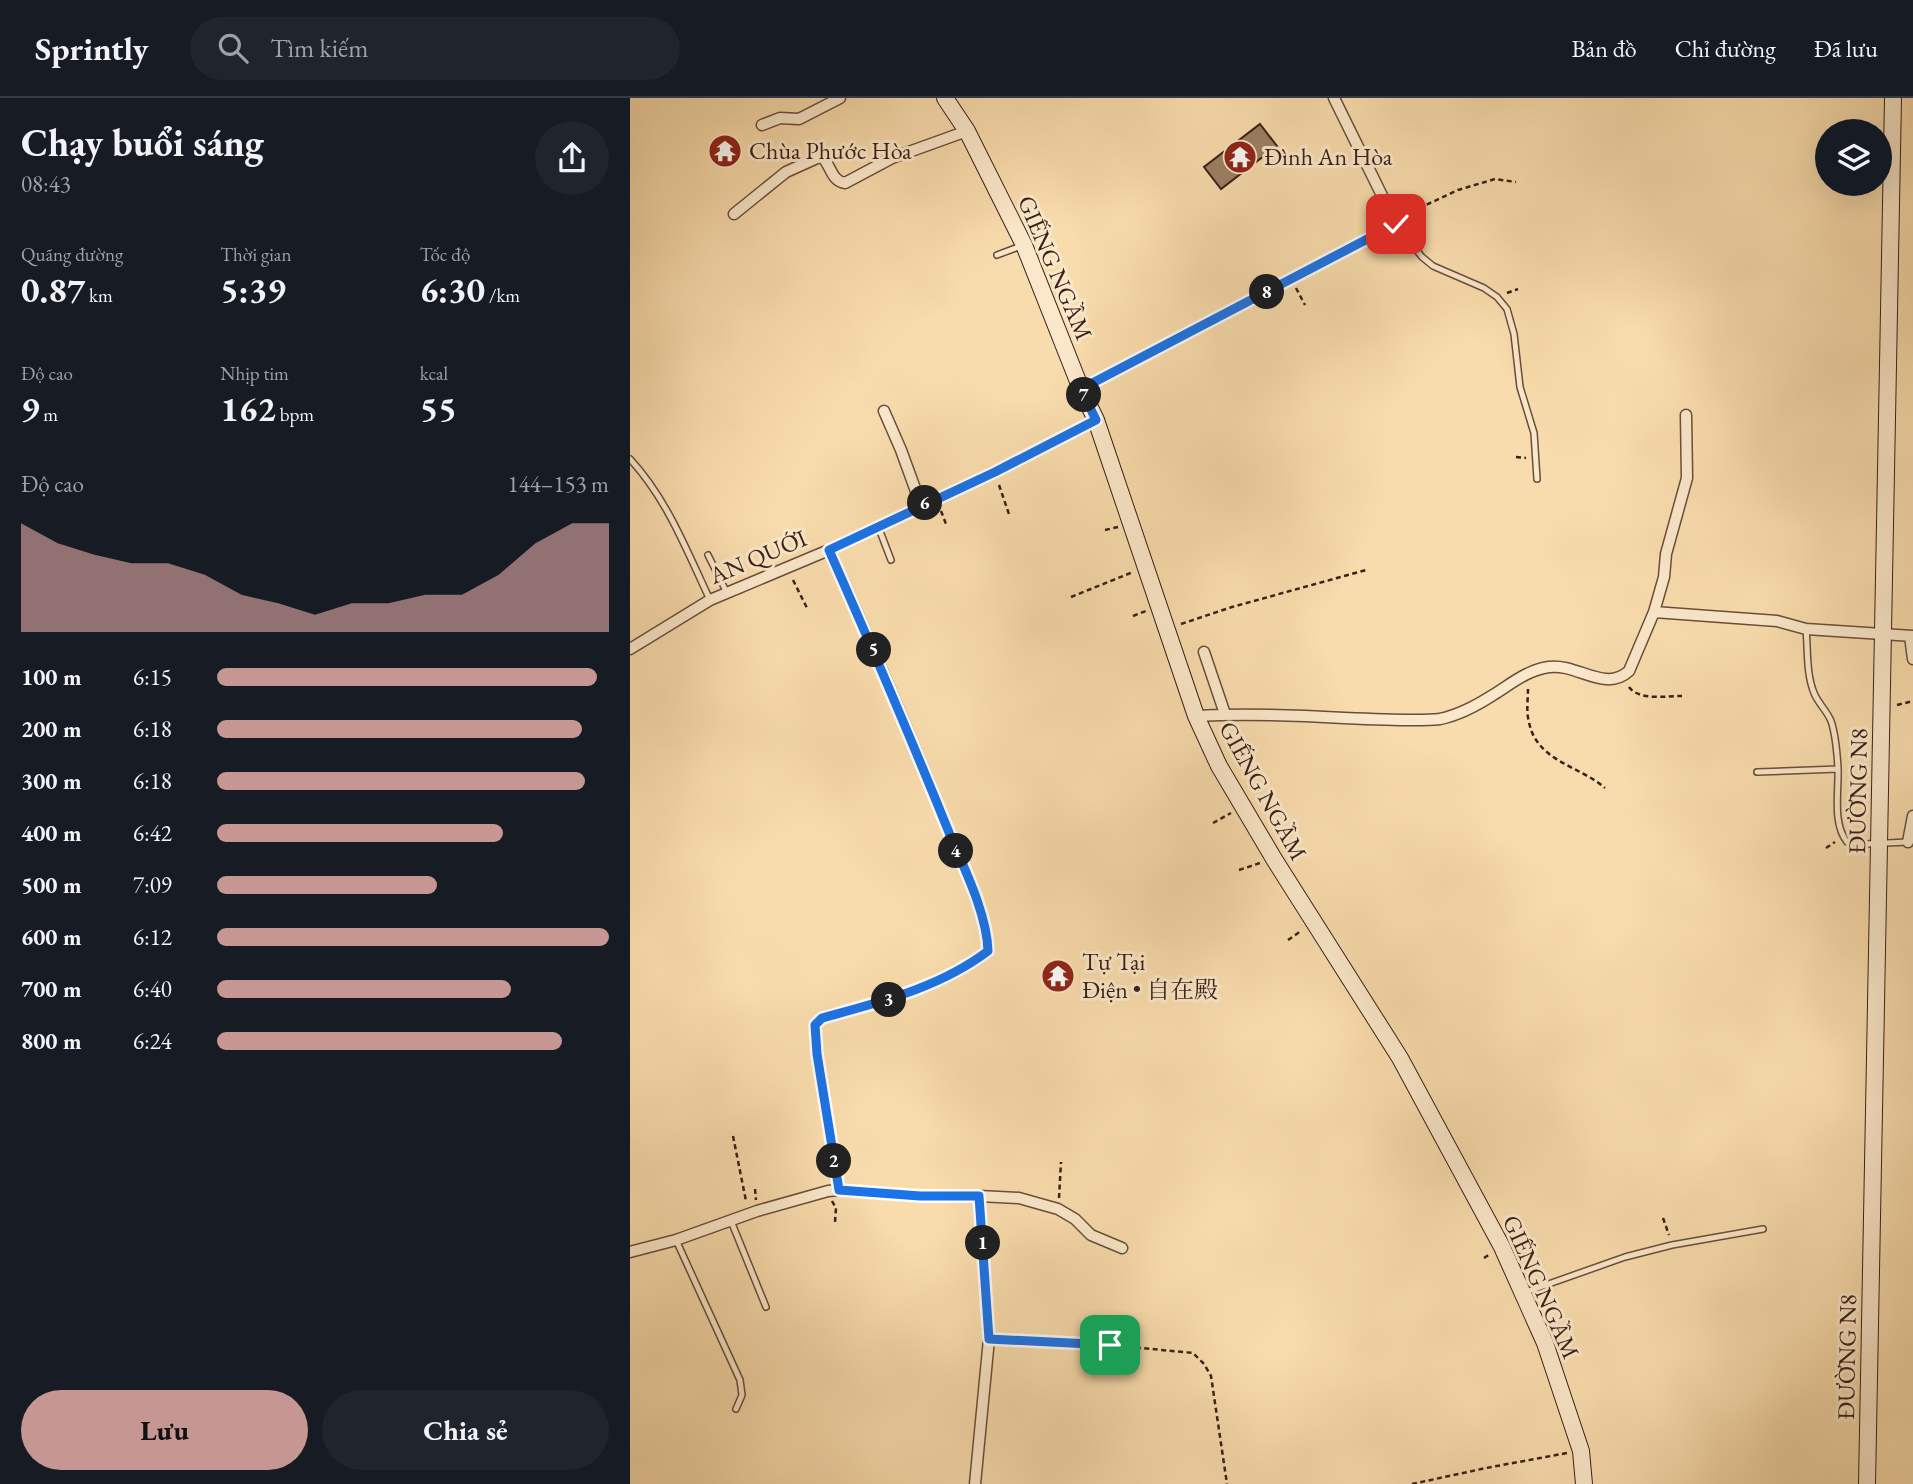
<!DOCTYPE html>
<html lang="vi">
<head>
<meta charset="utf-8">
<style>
	body { margin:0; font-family:"EB Garamond","Noto Serif SC",serif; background:#20242c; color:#f1f3f6; height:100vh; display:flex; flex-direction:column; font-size:26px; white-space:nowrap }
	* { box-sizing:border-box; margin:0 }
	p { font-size:23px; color:#9ea1a6 }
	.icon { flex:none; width:38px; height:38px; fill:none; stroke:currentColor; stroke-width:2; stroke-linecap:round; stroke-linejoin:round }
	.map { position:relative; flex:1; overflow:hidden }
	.details { display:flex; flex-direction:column; background:#171b24; width:630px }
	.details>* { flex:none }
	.buttons { position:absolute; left:1185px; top:21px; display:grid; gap:14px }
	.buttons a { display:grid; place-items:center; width:77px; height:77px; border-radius:50%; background:#171b24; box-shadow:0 7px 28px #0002; font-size:35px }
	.pin { position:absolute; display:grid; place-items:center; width:60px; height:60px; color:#fff; margin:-30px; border-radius:14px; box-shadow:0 4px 10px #0006 }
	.km { position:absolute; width:35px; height:35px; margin:-18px; border-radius:50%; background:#222; color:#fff; font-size:19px; line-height:35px; text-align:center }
	.round { display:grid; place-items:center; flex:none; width:74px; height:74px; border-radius:37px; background:#20242c }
	.overview { display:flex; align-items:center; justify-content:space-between; height:119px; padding:0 21px }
	h1 { font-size:38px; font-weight:700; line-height:52px }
	.metrics { display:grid; grid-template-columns:repeat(3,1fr); gap:10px; height:119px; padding:7px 21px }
	.metrics div { display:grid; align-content:center }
	.metrics b { font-size:35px; font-weight:700 }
	.metrics small { font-size:19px; font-weight:400 }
	.metrics p { font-size:19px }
	.chart { height:196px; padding:14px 21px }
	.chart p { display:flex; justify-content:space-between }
	.chart svg { width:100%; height:126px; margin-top:7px; fill:#c59692; opacity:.7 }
	.action { display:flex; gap:14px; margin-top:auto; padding:14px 21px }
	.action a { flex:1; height:80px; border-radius:42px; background:#c59692; color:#111; font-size:28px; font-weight:700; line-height:80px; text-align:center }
	.action a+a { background:#20242c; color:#f1f3f6 }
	ul { padding:0 21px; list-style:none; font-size:23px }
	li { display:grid; grid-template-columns:112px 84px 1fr; align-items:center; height:52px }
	li i { height:18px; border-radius:9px; background:#c59692 }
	header { display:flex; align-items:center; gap:42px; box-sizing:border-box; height:98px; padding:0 35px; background:#171b24; border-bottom:2px solid #363941 }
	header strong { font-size:33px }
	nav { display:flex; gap:38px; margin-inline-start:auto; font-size:24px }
	.search { width:490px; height:63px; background:#20242c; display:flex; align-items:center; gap:18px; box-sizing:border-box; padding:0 24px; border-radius:38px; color:#9ea1a6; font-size:26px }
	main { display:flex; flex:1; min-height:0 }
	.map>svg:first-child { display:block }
	.building { fill:#9c8165; stroke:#381f17; stroke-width:2 }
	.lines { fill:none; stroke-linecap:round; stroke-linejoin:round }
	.lane-casing { stroke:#684e3c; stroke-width:8 }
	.street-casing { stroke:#684e3c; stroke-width:13 }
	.secondary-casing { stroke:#381f17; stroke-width:18 }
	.path { stroke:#381f17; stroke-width:2.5; stroke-dasharray:5 3.5; stroke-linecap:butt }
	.lane { stroke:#fbe8ca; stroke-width:5 }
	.street { stroke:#fbe8ca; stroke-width:10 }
	.secondary { stroke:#fbe8ca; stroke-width:16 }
	.route-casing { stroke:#fff; stroke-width:14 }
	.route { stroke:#1a73e8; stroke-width:9 }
	.labels { text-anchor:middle; stroke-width:6; stroke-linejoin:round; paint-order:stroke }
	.poi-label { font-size:24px; fill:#381f17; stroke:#fbe8ca; text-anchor:start }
	.street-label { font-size:24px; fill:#381f17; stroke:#fbe8ca }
</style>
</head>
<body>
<header>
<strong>Sprintly</strong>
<div class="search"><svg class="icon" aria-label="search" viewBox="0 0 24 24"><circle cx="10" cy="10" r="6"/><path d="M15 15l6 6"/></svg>Tìm kiếm</div>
<nav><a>Bản đồ</a><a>Chỉ đường</a><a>Đã lưu</a></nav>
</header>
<main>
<section class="details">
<div class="overview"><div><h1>Chạy buổi sáng</h1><p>08:43</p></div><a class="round"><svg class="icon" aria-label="share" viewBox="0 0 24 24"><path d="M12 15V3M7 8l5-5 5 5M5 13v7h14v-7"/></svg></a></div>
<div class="metrics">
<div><p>Quãng đường</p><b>0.87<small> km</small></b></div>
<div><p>Thời gian</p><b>5:39</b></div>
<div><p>Tốc độ</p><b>6:30<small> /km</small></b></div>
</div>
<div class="metrics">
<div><p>Độ cao</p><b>9<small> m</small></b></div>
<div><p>Nhịp tim</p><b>162<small> bpm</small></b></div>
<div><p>kcal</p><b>55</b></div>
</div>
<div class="chart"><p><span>Độ cao</span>144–153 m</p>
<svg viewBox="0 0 160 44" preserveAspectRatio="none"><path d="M0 44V6L10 13L20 17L30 20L40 20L50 24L60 31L70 34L80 38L90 34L100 34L110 31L120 31L130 24L140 13L150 6L160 6V44z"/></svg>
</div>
<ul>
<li><b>100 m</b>6:15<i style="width:97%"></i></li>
<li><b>200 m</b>6:18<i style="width:93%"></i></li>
<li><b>300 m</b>6:18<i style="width:94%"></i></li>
<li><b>400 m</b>6:42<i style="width:73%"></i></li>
<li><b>500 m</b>7:09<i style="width:56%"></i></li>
<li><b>600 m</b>6:12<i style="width:100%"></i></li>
<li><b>700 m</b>6:40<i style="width:75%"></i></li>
<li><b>800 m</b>6:24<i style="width:88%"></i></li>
</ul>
<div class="action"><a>Lưu</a><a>Chia sẻ</a></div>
</section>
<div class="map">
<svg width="1283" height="1386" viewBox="0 0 1283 1386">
	<rect width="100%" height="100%" fill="#f9dcad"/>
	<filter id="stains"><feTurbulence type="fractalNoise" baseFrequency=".00286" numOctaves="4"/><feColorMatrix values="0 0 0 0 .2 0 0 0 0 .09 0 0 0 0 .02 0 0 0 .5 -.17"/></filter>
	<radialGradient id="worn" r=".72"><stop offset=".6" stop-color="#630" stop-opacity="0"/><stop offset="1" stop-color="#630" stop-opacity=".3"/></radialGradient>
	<path class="building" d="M630 26 647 48 591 91 574 69Z"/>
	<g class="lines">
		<defs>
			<path id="lane" d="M766 126 792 159 803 168 854 190 867 199 877 211 884 236 890 289 904 335 907 381
				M367 157 391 148
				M0 361C37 401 57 453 80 502
				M248 428 261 462
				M78 457 97 495
				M1176 531C1178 552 1176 575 1184 595 1188 605 1197 613 1201 623 1206 637 1207 655 1208 670 1209 693 1202 725 1217 744L1235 746 1278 744
				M1127 674 1208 671
				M101 1123 136 1209
				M46 1142 110 1282 112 1297 106 1311
				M896 1194 995 1159 1042 1147 1133 1131"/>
			<path id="street" d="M132 27 150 20 169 21 210 0
				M104 116 156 74 187 60 192 59C201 67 201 83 215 85L262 60 337 33
				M451 291 766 126 704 0
				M254 313 271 352 291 407
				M199 452C240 543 279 634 316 727 331 763 357 816 358 853 309 890 250 904 192 920L185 927 187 956 209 1092
				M1024 514 1034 479 1036 456 1057 380 1056 317
				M1280 538 1283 561
				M0 551 80 502 199 452 365 374 466 322
				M574 554 595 616
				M566 618C616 615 665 617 714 620 737 621 760 622 783 622 792 622 801 622 810 621 829 617 846 608 863 597 881 586 897 572 919 569 947 565 975 595 999 573L1024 514 1147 523 1176 531 1283 538
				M1278 744 1283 718
				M349 1098 389 1100 428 1111 445 1121 461 1137 492 1150
				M0 1154 46 1142 127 1113 198 1093 209 1092 290 1098H349L359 1241 345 1386"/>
			<path id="secondary" d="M315 0 337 33 394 147 451 291 466 322 566 618 589 668 644 761 770 960 872 1149 915 1245 951 1353 954 1386
				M1237 1386 1263 0"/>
		</defs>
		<use href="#lane" class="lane-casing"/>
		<use href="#street" class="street-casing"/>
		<use href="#secondary" class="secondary-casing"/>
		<path class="path" d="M775 120 798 106 828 92 865 81 886 84
			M666 190 675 207
			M877 195 888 191
			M886 359 896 360
			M369 387 380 419
			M311 413 316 426
			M475 432 488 429
			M163 482 177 510
			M441 499 503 474
			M503 518 516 513
			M551 526 602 509 736 472
			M999 589C1009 603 1037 598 1052 598
			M898 591C898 601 896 614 899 624 906 663 950 668 975 690
			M1267 607 1283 603
			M583 725 601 715
			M1196 750 1205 744
			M609 772 630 765
			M658 842 671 833
			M103 1038 116 1103
			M125 1091 126 1102
			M429 1100 431 1064
			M202 1103 206 1110 205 1124
			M1033 1120 1039 1137
			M854 1160 860 1156
			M370 1242 480 1247 563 1255 574 1266 581 1278 597 1386
			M782 1386 856 1370 937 1355"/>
		<use href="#lane" class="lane"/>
		<use href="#street" class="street"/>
		<use href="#secondary" class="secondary"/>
	</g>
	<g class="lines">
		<defs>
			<path id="route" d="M480 1247 359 1241 349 1098H290L209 1092 187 956 185 927 192 920C250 904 309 890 358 853 357 815 333 768 318 732 280 638 240 545 199 452L365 374 466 322 451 291 766 126"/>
		</defs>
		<use href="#route" class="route-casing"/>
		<use href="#route" class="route"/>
	</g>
	<defs>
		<symbol id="temple-disc" viewBox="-11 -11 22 22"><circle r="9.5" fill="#8f2418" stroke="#fbe8ca"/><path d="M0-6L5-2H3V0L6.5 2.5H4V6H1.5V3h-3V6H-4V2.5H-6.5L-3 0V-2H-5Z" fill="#fff"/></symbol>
	</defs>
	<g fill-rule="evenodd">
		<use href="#temple-disc" x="76" y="34" width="38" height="38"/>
		<use href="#temple-disc" x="591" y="40" width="38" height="38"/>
		<use href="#temple-disc" x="409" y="859" width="38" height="38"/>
	</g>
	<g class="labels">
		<g class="poi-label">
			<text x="119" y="61">Chùa Phước Hòa</text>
			<text x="634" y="67">Đình An Hòa</text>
			<text x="452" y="872">Tự Tại<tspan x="452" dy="28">Điện • 自在殿</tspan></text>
		</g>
		<g class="street-label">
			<text transform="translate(425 170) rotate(67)" y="8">GIẾNG NGẦM</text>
			<text transform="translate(128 459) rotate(-23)" y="8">AN QUỚI</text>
			<text transform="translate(633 693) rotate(61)" y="8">GIẾNG NGẦM</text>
			<text transform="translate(1228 693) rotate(-89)" y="8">ĐƯỜNG N8</text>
			<text transform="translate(911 1189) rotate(66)" y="8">GIẾNG NGẦM</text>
			<text transform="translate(1217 1259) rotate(-89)" y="8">ĐƯỜNG N8</text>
		</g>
	</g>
	<rect width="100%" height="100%" filter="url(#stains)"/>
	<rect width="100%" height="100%" fill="url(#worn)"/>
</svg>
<div class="buttons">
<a><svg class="icon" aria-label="layers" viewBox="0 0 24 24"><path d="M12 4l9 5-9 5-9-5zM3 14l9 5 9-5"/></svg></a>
</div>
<div class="pin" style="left:480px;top:1247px;background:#1e9e55"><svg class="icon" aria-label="arrive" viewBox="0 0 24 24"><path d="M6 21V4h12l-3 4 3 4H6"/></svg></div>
<div class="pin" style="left:766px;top:126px;background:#d93025"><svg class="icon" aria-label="check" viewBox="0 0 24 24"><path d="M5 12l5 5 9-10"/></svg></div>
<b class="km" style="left:353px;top:1145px">1</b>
<b class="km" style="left:204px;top:1063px">2</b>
<b class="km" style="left:259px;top:902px">3</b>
<b class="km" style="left:326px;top:753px">4</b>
<b class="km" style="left:244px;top:552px">5</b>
<b class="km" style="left:295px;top:405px">6</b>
<b class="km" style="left:454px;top:297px">7</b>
<b class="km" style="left:637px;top:194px">8</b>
</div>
</main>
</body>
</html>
